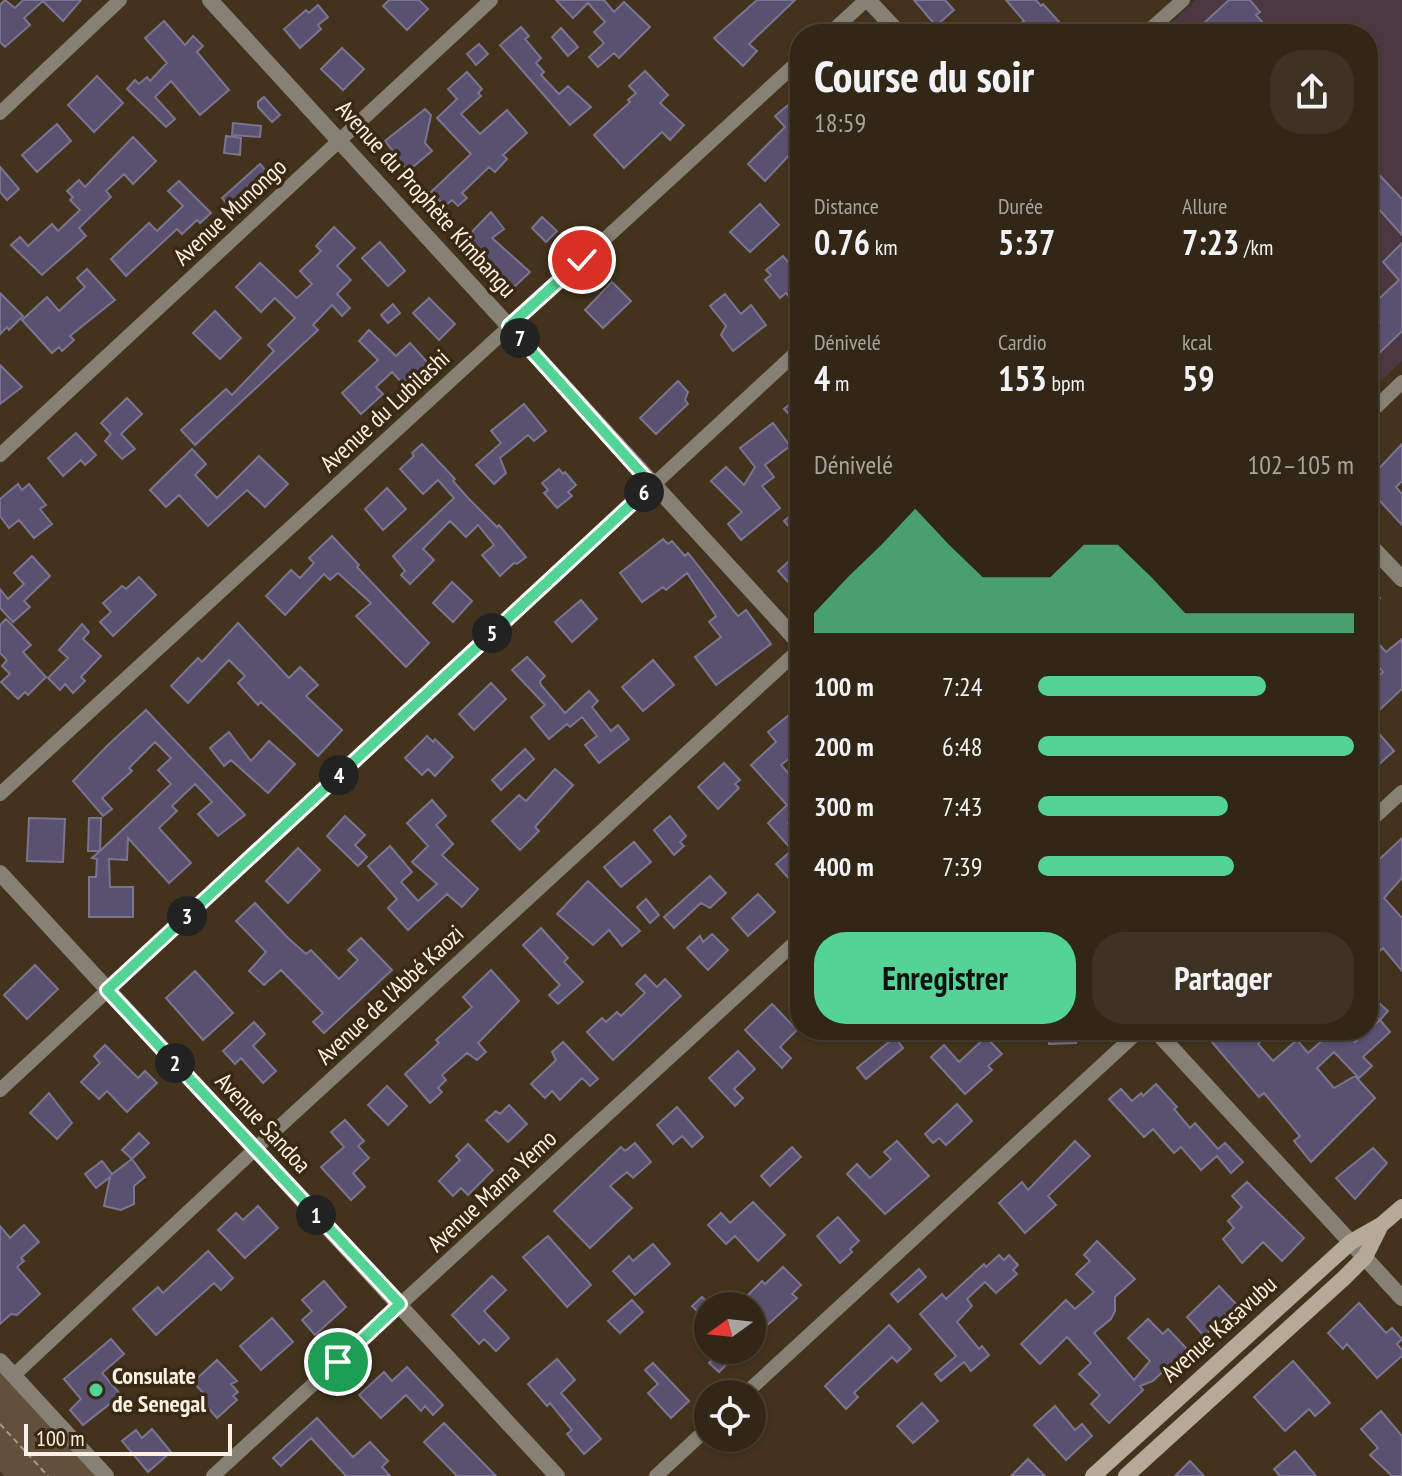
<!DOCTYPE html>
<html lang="fr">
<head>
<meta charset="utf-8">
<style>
	body { margin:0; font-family:"PT Sans Narrow",sans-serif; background:#3d3223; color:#f1f3f6; height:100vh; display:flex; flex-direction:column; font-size:30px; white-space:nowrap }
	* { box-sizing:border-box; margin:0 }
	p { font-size:26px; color:#a8a5a1 }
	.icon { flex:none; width:44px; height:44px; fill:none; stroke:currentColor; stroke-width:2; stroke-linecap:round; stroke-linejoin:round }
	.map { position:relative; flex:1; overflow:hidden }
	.details { position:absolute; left:790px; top:24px; width:588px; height:1016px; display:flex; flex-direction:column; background:#322616; border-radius:32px; box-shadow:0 2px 6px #0004,0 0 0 2px #4d4335 }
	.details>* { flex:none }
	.needle { width:52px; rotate:255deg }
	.controls { position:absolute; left:694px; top:1292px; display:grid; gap:16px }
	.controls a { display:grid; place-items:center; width:72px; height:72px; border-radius:50%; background:#322616; box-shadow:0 2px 6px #0004,0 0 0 2px #4d4335; font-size:40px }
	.scale { position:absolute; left:24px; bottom:20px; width:208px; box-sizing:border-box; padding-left:8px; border:4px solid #fcf1e4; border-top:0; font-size:22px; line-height:28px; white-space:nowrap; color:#fcf1e4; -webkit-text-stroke:6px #392913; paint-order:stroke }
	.pin { position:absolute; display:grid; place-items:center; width:68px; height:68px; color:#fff; margin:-34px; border:4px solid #fff; border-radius:50%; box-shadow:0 2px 8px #0007 }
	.km { position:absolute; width:40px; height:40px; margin:-20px; border-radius:50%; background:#222; color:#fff; font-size:22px; line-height:40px; text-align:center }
	.round { display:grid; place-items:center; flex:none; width:84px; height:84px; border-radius:32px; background:#3d3223 }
	.head { display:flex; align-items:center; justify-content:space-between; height:136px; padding:0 24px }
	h1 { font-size:44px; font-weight:800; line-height:60px }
	.stats { display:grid; grid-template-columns:repeat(3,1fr); gap:12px; height:136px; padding:8px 24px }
	.stats div { display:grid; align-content:center }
	.stats b { font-size:34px; font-weight:800 }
	.stats small { font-size:22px; font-weight:400 }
	.stats p { font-size:22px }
	.chart { height:224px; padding:16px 24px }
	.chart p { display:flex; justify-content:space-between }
	.chart svg { width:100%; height:144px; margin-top:8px; fill:#54d396; opacity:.7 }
	.primary-button { display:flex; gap:16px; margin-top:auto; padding:16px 24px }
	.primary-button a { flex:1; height:92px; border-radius:32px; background:#54d396; color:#111; font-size:32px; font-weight:800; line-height:92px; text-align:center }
	.primary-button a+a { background:#3d3223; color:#f1f3f6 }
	ul { padding:0 24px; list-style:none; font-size:26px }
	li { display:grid; grid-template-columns:128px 96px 1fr; align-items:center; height:60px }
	li i { height:20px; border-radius:10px; background:#54d396 }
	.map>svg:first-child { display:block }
	.education { fill:#4b3840 }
	.green { fill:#61513b }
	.building { fill:#595170; stroke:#7b7490; stroke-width:2 }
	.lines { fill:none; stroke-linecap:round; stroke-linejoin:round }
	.path { stroke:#a59887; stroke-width:2; stroke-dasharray:6 4; stroke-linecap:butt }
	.minor { stroke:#878075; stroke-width:14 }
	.tertiary { stroke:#878075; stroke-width:16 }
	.secondary { stroke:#b5aa98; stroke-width:16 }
	.route-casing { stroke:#fff; stroke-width:16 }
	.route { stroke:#54d396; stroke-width:10 }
	.poi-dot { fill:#54d396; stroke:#392913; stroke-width:3 }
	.labels { text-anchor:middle; stroke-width:7; stroke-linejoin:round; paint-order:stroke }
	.street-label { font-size:24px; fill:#fcf1e4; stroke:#392913 }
	.poi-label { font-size:24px; font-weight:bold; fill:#fcf1e4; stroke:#392913; text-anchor:start }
</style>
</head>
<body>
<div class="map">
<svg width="1402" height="1476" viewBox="0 0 1402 1476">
	<rect width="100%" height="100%" fill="#43331d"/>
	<path class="education" d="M1196 0H1402V361L1368 393V34H1159Z"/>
	<path class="green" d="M0 1373 96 1476H4L0 1471Z"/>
	<path class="building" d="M5 0 15 8 23 0H81L63 21 43 1 24 18 30 25 5 47 0 42V5Z
		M389 0H419L428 9 407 30 383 6Z
		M556 0H604L614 12 624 2 650 27 619 58 614 53 598 67 589 57 604 43 594 32 605 22 588 3 573 18Z
		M757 0H795L749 44 757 51 743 66 714 38Z
		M914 0H945L954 10 936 26Z
		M1006 0H1036L1041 6 1043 4 1070 34H1031L1021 23 1024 21Z
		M1229 0H1250L1260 12 1256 15 1273 34H1192Z
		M318 5 328 17 318 25 321 29 300 48 284 29 306 10 309 13Z
		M164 21 185 45 193 36 203 46 197 52 229 90 200 115 171 81 155 97 175 119 166 127 127 89 135 80 139 84 147 77 150 81 167 63 145 38Z
		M521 27 529 36 525 39 541 58 536 63 544 72 541 75 559 94 568 86 591 107 570 125 500 45Z
		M561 28 578 47 568 56 552 37Z
		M479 44 488 54 476 65 467 54Z
		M342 48 364 69 343 90 321 69Z
		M645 71 668 95 660 103 684 125 670 140 662 132 624 168 594 135 630 102 628 100 636 93 629 86Z
		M467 72 482 89 478 93 481 96 461 114 480 134 507 110 527 133 503 155 507 159 495 172 489 167 462 193 467 198 458 206 452 200 445 206 431 192 471 154 437 118 457 99 448 89Z
		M97 76 123 103 94 132 68 105Z
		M800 95V140L790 148 793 151 765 181 748 164 785 127 775 116Z
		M264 97 280 115 272 122 258 107V102Z
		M425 109 431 115 425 143 432 151 408 171 385 141Z
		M233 123 261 126 260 137 232 135Z
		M57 124 71 141 37 172 22 155Z
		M226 136 241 138 240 155 224 153Z
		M133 137 156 161 133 184 124 174 106 191 111 197 79 228 86 236 42 275 11 245 20 237 28 246 52 224 58 231 80 210 70 200 73 197 67 191 79 180 85 187Z
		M1368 163 1402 199V235L1368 197Z
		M260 164 269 174 228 205 222 198Z
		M0 167 19 189 7 200 0 192Z
		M179 181 211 213 200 223 197 220 182 234 177 229 126 276 111 259 149 223 157 231 183 206 168 191Z
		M760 204 779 225 750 252 730 232Z
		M491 212 504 229 492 238 530 272 512 289 463 241Z
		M542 217 557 231 546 242 532 228Z
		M334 227 355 248 337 266 351 280 337 294 350 308 342 316 332 305 313 325 318 330 195 445 181 430 226 389 232 395 274 351 268 345 295 318 275 298 261 312 236 287 260 263 297 298 312 284 300 271 321 251 316 246Z
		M380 242 405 271 388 286 362 258Z
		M1402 243V331L1368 364V332L1380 322 1369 308 1399 280 1383 262Z
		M783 256 800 276V310L786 293 780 298 765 280 771 275 766 270Z
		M87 269 115 300 70 336 74 340 62 351 59 347 52 353 22 320 47 297 59 311 85 287 77 278Z
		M612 282 631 301 603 328 585 310Z
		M0 293 23 316 9 330 7 327 0 334Z
		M725 294 741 314 751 305 766 325 733 351 721 335 726 326 710 306Z
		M429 298 455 324 439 340 413 313Z
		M393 304 400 313 388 323 381 315Z
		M215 311 241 338 220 359 193 333Z
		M369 330 396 356 410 343 428 363 404 385 392 372 376 387 383 394 361 414 342 393 378 360 359 341Z
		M0 365 22 387 0 404Z
		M678 381 688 392 685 400 688 404 656 434 640 418Z
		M800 395V426L784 409Z
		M127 398 142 414 121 434 135 449 122 459 105 441 111 434 101 423Z
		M524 404 546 431 534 441 528 435 500 458 506 473 494 484 476 465 501 443 491 431Z
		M773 423 790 446 765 465 774 477 762 486 780 508 741 540 728 524 742 512 711 481 726 467 744 485 755 467 740 448Z
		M76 433 96 455 85 465 81 460 63 476 48 458Z
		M422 444 455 479 453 481 469 499 497 527 499 525 526 557 517 564 514 563 500 576 482 555 494 545 478 525 466 537 450 521 423 549 434 560 410 584 401 575 405 571 393 556 454 498 438 480 423 494 400 469 414 456 412 453Z
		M1402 444V481L1396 487 1402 494V525L1368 488V480Z
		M192 449 206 464 195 475 217 498 259 456 288 484 265 507 247 490 208 526 179 495 166 507 150 490Z
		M559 469 563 474 565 472 576 485 568 492 572 496 557 508 544 493 548 490 542 483Z
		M18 484 22 490 29 484 46 505 40 509 52 524 34 538 19 520 9 528 0 516V499Z
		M387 488 406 509 383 530 365 509Z
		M800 507V539L784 521Z
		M332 536 359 565 357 567 429 643 406 667 356 616 371 603 338 573 330 580 324 574 285 615 266 596 291 570 300 578 314 563 309 558Z
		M663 539 668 544 672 541 685 556 688 553 738 616 746 610 771 644 716 685 695 657 721 637 709 622 716 616 687 573 666 590 663 587 642 602 620 573Z
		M800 551V595L778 571Z
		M32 556 50 576 24 601 30 607 13 622 0 608V589L8 599 24 584 14 573Z
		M139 577 156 595 113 636 100 622 111 612 103 603 122 586 126 589Z
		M452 582 472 601 453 622 433 603Z
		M1368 584 1380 598 1368 617Z
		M581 600 597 619 572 642 555 622Z
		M6 619 31 645 23 652 46 677 28 695 25 692 18 699 1 682 10 674 2 666 7 660 0 653V625Z
		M238 623 289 678 300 667 318 685 306 696 342 730 318 756 261 702 258 705 238 683 245 676 229 660 188 703 171 686 198 658 202 662Z
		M82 624 89 632 83 639 101 656 81 677 85 681 73 693 65 684 60 690 48 678 68 658 59 650Z
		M1368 632 1386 652 1402 639V689L1375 714 1368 706V684L1383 672 1368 654Z
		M527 657 545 676 540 681 541 685 565 713 589 691 598 701 592 707 611 731 618 725 629 739 599 763 585 745 597 736 582 717 570 727 567 724 549 739 531 717 545 705 512 670Z
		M653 660 674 685 643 711 622 687Z
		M491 683 506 699 474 730 459 714Z
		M800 706V750L781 765 800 786V813L788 823 800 837V891L776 864 792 850 768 823 787 805 751 765 776 742 768 732Z
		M146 710 245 815 218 836 198 814 212 802 195 784 172 806 177 811 159 828 191 863 169 883 128 838 127 860 109 859 110 887H133V917H89V877H96L97 859 92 858 100 851H88L89 818H101L100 851 171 784 158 770 171 758 155 742 129 768 132 771 102 798 112 809 103 816 73 781 108 745Z
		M1368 721 1394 751 1368 774Z
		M229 732 251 761 269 741 295 764 268 793 231 760 224 766 210 748Z
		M427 736 433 742 435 739 453 757 435 776 428 769 422 775 405 758Z
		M525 749 534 759 501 790 492 780Z
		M724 763 740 780 735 784 739 788 718 809 698 787Z
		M555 769 573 785 535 827 539 831 520 850 492 821 519 795 526 801Z
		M432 800 446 816 436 825 453 844 442 855 478 889 462 907 447 894 408 930 388 908 397 899 368 866 390 846 412 872 401 882 418 901 437 884 412 862 428 846 407 823Z
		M345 816 365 835 355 845 367 857 358 866 327 836Z
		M670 816 686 836 680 842 684 846 674 855 654 830Z
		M29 818 65 819 63 862 27 861Z
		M1402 838V878L1384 898 1402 918V971L1383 948 1368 962V911L1374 906 1368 899V870Z
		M634 842 651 862 621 887 604 867Z
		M298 848 320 870 288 903 266 881Z
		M710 876 726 893 710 908 701 903 674 928 664 917Z
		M588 881 640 931 622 946 609 930 593 945 557 914Z
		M758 894 775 912 748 936 732 918Z
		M646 899 659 915 650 923 637 907Z
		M255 903 288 938 306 954 311 950 339 979 358 960 348 950 361 938 392 970 324 1033 313 1022 323 1013 281 970 264 985 249 971 266 952 236 921Z
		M541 928 568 958 564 962 583 982 558 1004 549 995 560 985 523 945Z
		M712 934 728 950 708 970 687 948 700 936 703 942Z
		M35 965 58 989 27 1019 4 995Z
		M491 970 519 1001 478 1043 486 1052 477 1060 467 1053 442 1075 446 1080 438 1088 442 1092 430 1103 405 1074 439 1043 436 1040 472 1007 463 997Z
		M195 971 233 1013 203 1040 166 998Z
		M645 975 657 987 665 979 681 996 613 1060 587 1032 602 1018 606 1022 617 1012 621 1016 645 993 636 984Z
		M1368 993 1388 1011 1380 1020 1368 1009Z
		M772 1004 797 1030 780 1047 791 1058 782 1068 745 1030Z
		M1380 1020 1390 1032 1363 1057 1372 1066 1359 1078 1334 1052 1317 1068 1334 1088 1355 1076 1375 1098 1311 1162 1294 1141 1300 1136 1264 1093 1259 1097 1211 1041 1224 1030H1228L1237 1040 1249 1030H1260L1266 1036 1258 1044 1273 1061 1297 1040 1308 1053 1334 1030H1345L1355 1042Z
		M254 1022 265 1034 253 1046 276 1071 263 1083 241 1058 235 1064 223 1051Z
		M1048 1030H1076V1043L1049 1044Z
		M895 1037 903 1048 866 1079 857 1068Z
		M986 1037 1002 1054 988 1066 992 1070 965 1094 931 1057 944 1045 959 1062Z
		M563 1042 598 1079 590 1086 582 1078 560 1100 552 1091 545 1098 531 1084 556 1060 552 1052Z
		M105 1045 138 1078 145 1071 157 1083 127 1112 107 1091 99 1099 81 1082 100 1063 94 1056Z
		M738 1051 755 1069 734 1089 743 1098 735 1106 709 1078Z
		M1156 1084 1177 1107 1174 1109 1190 1128 1195 1123 1218 1149 1225 1143 1243 1162 1231 1173 1217 1156 1201 1170 1181 1147 1174 1153 1153 1129 1144 1137 1109 1099 1121 1089 1132 1101 1141 1093 1143 1096Z
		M387 1086 407 1106 388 1125 368 1105Z
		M49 1093 72 1123 57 1139 30 1113Z
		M957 1104 972 1121 946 1145 939 1138 933 1143 925 1134Z
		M509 1105 527 1124 508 1142 486 1120 496 1111 500 1114Z
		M677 1107 703 1137 692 1147 682 1136 673 1144 657 1125Z
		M345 1120 364 1141 358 1146 369 1158 353 1173 365 1187 351 1200 321 1167 344 1147 331 1132Z
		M139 1133 149 1143 132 1159 122 1150Z
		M897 1141 929 1176 885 1214 847 1174 857 1164 870 1178 891 1159 884 1152Z
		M1075 1141 1090 1156 1048 1196 1056 1205 1025 1233 999 1203 1022 1182 1028 1190Z
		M635 1143 651 1162 633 1178 627 1172 610 1186 632 1208 590 1248 554 1211 621 1147 625 1151Z
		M468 1144 493 1170 468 1195 461 1188 453 1196 439 1181 460 1160 456 1156Z
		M792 1147 801 1157 770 1186 761 1176Z
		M1373 1148 1387 1163 1355 1199 1336 1178Z
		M132 1159 145 1177 134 1186V1204L121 1210 104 1206 110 1177 96 1188 85 1174 102 1161 112 1174Z
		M1247 1182 1304 1238 1282 1261 1263 1242 1242 1263 1223 1239 1234 1228 1228 1221 1242 1207 1232 1196Z
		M753 1202 785 1235 758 1261 735 1236 726 1244 708 1225 721 1213 730 1223Z
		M258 1206 278 1228 245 1258 218 1230 236 1213 243 1220Z
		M838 1217 859 1241 850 1249 852 1252 840 1263 817 1236Z
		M24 1225 39 1242 21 1258 24 1261 17 1267 40 1294 17 1315 11 1314 0 1324V1226L10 1238Z
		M548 1236 591 1285 567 1307 523 1257Z
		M1097 1241 1135 1279 1115 1297V1311L1111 1319 1094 1333 1134 1380 1150 1361 1128 1338 1148 1319 1163 1334 1168 1329 1187 1349 1153 1381 1140 1386 1143 1390 1109 1423 1091 1404 1100 1395 1079 1374 1091 1363 1067 1337 1040 1364 1021 1344 1066 1300 1075 1309 1094 1292 1076 1274 1090 1261 1084 1255Z
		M653 1244 670 1264 635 1295 613 1271 629 1256 633 1261Z
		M208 1251 233 1278 221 1290 214 1283 156 1335 133 1309 158 1287 163 1293Z
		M999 1255 1004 1260 1009 1255 1018 1265 1013 1270 1017 1274 996 1293 985 1282 967 1299 972 1306 957 1322 979 1349 982 1346 989 1355 971 1371 964 1362 941 1381 935 1374 956 1356 920 1314 942 1294 946 1299 984 1264 986 1267Z
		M783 1267 801 1285 792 1294 797 1298 752 1339V1306H737L762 1281 765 1284Z
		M919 1269 926 1277 898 1302 891 1294Z
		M492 1276 506 1290 484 1311 509 1338 496 1351 484 1339 479 1344 452 1315Z
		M324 1281 346 1307 315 1335 302 1320 312 1311 302 1300Z
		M1219 1286 1237 1305 1204 1336 1187 1317Z
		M702 1297 708 1303V1322L692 1306Z
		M632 1300 643 1312 620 1333 608 1321Z
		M1359 1303 1386 1333 1392 1328 1402 1339 1397 1344 1402 1350V1356L1377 1378 1347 1344 1343 1349 1328 1333Z
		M272 1318 293 1342 261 1370 240 1346Z
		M889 1325 911 1349 897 1362 892 1357 854 1393 858 1397 846 1409 825 1386Z
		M111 1339 124 1354 102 1373 121 1395 83 1425 70 1410 81 1399 64 1379Z
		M721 1350H741L719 1372 709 1363Z
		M557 1359 575 1380 561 1393 601 1439 584 1454 567 1434 572 1430 550 1403 547 1406 528 1384Z
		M217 1360 237 1381 231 1384 238 1392 233 1396 237 1400 217 1418 202 1401 207 1397 193 1382Z
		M1293 1361 1330 1403 1315 1416 1309 1409 1285 1431 1254 1397Z
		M653 1363 689 1401 671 1418 648 1393 658 1384 645 1370Z
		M407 1367 443 1405 433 1415 425 1406 421 1411 406 1395 381 1418 359 1395 384 1372 392 1381Z
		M922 1403 938 1421 913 1443 897 1426Z
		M1055 1406 1075 1430 1082 1424 1092 1436 1066 1460 1034 1425Z
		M1381 1411 1402 1436V1476H1392L1370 1455 1378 1448 1361 1429Z
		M317 1418 353 1457 370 1442 388 1461 382 1467 390 1476H346L311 1438 281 1466 273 1458Z
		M444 1423 496 1476H457L424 1442Z
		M152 1429 171 1452 148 1472 122 1441 136 1430 142 1438Z
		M1295 1451 1316 1476H1280L1274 1469Z
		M1028 1459 1045 1476H1011Z
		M1190 1461 1204 1476H1175Z"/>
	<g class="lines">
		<path class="path" d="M0 1424 48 1476"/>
		<path class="minor" d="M829 34 866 0
			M1145 34 1183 0
			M0 113 120 0
			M1368 415 1402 382
			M0 455 491 0
			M0 794 800 60
			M1368 823 1402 792
			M0 1090 800 349
			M13 1376 254 1150 800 649
			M745 1394 1140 1030
			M213 1476 800 938
			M656 1476 708 1428"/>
		<path class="tertiary" d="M210 0 800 644
			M868 0 900 34
			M1368 543 1402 579
			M0 873 557 1476
			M1155 1030 1402 1298
			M0 1361 106 1476"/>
		<path class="secondary" d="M1093 1476 1351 1242 1381 1225 1402 1207
			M1126 1476 1344 1278 1365 1257 1381 1225"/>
	</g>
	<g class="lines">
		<defs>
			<path id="route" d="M338 1362 400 1304 107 990 652 485 509 326 582 260"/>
		</defs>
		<use href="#route" class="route-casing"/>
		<use href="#route" class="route"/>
	</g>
	<circle class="poi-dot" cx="96" cy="1390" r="8"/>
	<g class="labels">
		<g class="street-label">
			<text transform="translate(426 199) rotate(48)" y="8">Avenue du Prophète Kimbangu</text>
			<text transform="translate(230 212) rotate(-43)" y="8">Avenue Munongo</text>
			<text transform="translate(385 411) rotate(-43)" y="8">Avenue du Lubilashi</text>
			<text transform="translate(390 995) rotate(-43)" y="8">Avenue de l'Abbé Kaozi</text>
			<text transform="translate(263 1123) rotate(47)" y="8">Avenue Sandoa</text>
			<text transform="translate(492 1191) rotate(-43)" y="8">Avenue Mama Yemo</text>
			<text transform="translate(1219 1329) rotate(-42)" y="8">Avenue Kasavubu</text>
		</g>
		<g class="poi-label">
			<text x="112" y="1384">Consulate<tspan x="112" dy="28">de Senegal</tspan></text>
		</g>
	</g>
</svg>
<div class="controls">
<a><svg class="needle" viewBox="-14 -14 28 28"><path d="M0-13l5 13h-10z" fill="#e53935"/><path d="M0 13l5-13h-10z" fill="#a8a5a1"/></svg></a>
<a><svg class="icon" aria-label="locate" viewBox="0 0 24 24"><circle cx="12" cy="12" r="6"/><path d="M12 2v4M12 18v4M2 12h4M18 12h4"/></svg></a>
</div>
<div class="scale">100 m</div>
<div class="pin" style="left:338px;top:1362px;background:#1e9e55"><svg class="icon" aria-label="arrive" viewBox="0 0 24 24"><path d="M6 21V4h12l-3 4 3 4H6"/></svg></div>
<div class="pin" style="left:582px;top:260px;background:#d93025"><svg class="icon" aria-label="check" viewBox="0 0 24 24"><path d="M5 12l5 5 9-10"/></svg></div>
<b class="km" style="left:316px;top:1215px">1</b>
<b class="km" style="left:175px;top:1063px">2</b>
<b class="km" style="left:187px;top:916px">3</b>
<b class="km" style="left:339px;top:775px">4</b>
<b class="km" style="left:492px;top:633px">5</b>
<b class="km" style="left:644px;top:492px">6</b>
<b class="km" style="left:520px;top:338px">7</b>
<section class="details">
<div class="head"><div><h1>Course du soir</h1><p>18:59</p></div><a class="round"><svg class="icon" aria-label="share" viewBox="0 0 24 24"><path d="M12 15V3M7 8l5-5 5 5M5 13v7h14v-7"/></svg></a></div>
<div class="stats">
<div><p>Distance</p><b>0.76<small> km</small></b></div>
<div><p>Durée</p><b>5:37</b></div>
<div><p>Allure</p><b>7:23<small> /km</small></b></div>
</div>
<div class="stats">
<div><p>Dénivelé</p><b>4<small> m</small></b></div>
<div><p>Cardio</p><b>153<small> bpm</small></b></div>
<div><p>kcal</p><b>59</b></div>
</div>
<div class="chart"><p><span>Dénivelé</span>102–105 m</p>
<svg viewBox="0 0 160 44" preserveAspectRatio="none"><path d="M0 44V38L10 27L20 17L30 6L40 17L50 27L60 27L70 27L80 17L90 17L100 27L110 38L120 38L130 38L140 38L150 38L160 38V44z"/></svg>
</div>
<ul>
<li><b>100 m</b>7:24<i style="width:72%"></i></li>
<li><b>200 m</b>6:48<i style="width:100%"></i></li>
<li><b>300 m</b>7:43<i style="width:60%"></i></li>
<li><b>400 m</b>7:39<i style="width:62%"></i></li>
</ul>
<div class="primary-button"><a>Enregistrer</a><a>Partager</a></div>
</section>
</div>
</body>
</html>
